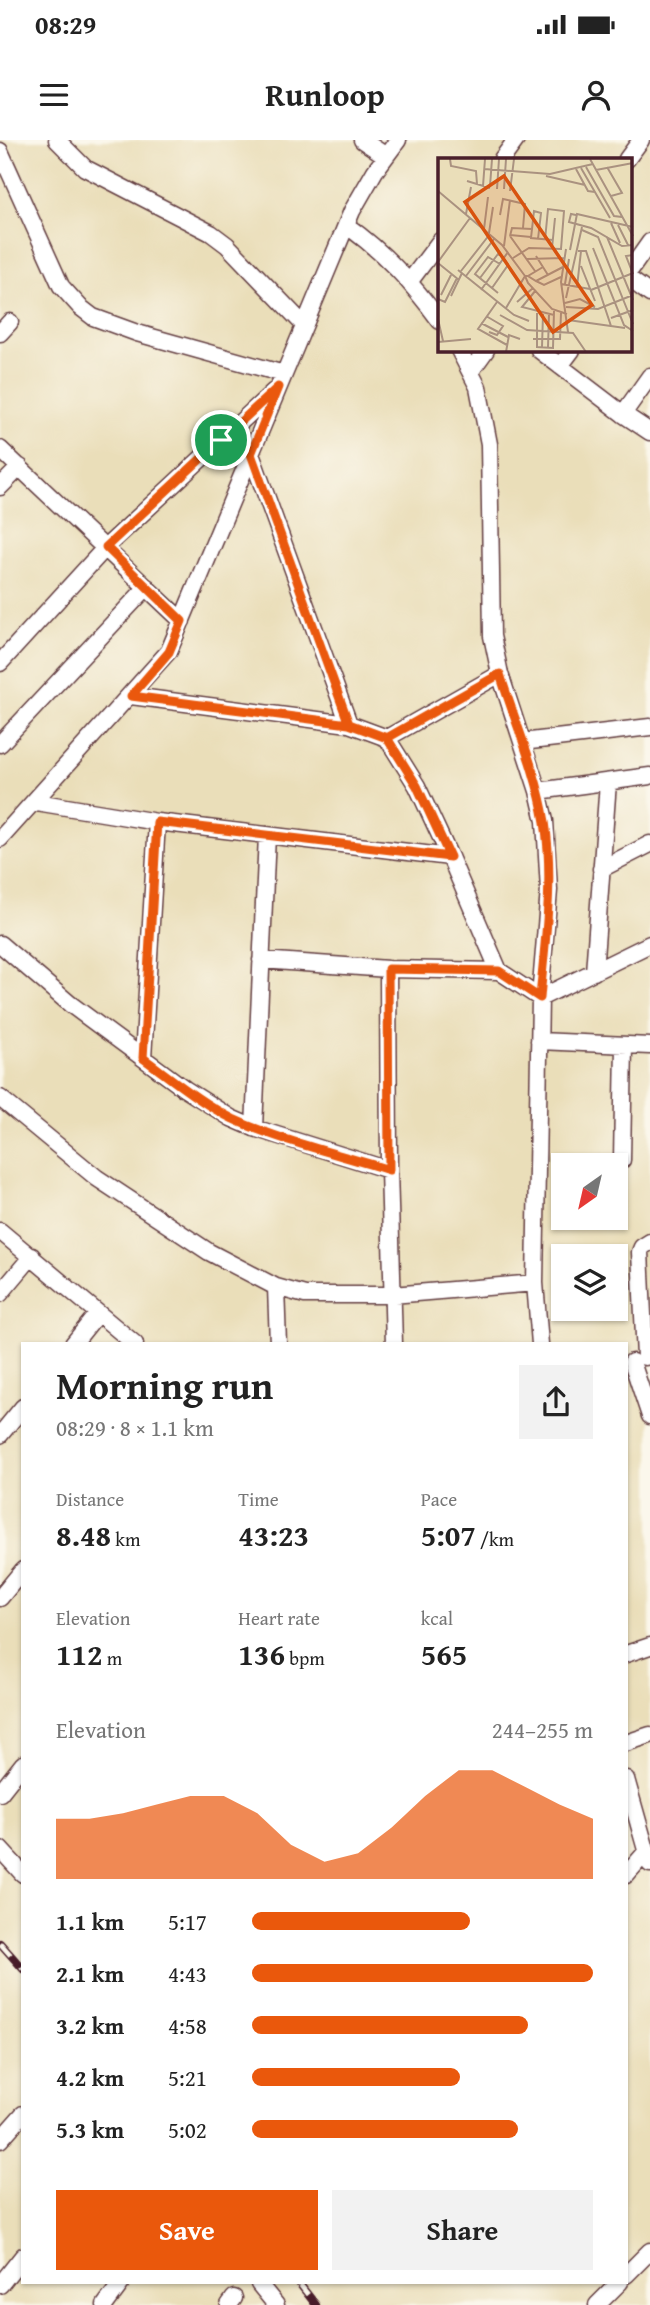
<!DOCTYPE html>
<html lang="en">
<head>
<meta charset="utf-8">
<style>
	body { margin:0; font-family:"Gentium Book Plus",serif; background:#f2f2f2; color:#222; height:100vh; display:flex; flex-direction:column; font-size:26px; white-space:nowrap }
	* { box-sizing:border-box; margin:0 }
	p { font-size:23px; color:#767676 }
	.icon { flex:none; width:38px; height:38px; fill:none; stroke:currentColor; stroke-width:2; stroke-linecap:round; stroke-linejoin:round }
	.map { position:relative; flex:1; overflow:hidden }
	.sheet { position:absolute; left:21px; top:1202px; width:607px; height:942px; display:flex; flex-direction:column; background:#fff; border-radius:0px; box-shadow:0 2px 5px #0004 }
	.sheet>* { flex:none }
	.needle { width:46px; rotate:214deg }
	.controls { position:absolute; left:551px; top:1013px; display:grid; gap:14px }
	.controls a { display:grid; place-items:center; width:77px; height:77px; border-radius:0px; background:#fff; box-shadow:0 2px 5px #0004; font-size:35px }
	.pin { position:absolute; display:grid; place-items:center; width:60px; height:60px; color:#fff; margin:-30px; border:4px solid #fff; border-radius:50%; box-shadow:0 2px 7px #0007 }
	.round { display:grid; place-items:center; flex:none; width:74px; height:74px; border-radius:0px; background:#f2f2f2 }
	.headline { display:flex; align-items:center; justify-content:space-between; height:119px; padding:0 35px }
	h1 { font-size:38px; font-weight:700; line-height:52px }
	.figures { display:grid; grid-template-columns:repeat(3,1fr); gap:10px; height:119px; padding:7px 35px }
	.figures div { display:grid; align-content:center }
	.figures b { font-size:30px; font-weight:700 }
	.figures small { font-size:19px; font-weight:400 }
	.figures p { font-size:19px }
	.chart { height:196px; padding:14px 35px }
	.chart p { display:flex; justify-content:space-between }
	.chart svg { width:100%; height:126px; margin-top:7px; fill:#ea580c; opacity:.7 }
	.button { display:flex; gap:14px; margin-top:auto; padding:14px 35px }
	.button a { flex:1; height:80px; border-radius:0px; background:#ea580c; color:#fff; font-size:28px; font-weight:700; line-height:80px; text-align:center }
	.button a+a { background:#f2f2f2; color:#222 }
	ul { padding:0 35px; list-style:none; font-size:23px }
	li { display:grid; grid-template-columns:112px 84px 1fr; align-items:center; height:52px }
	li i { height:18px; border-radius:9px; background:#ea580c }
	.status { display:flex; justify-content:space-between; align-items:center; height:49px; padding:0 35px; background:#fff; direction:ltr }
	.status svg { height:19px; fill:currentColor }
	header { display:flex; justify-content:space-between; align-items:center; height:91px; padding:0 35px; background:#fff; font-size:32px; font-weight:700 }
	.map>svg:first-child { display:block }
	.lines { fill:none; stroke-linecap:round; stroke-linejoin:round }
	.street-casing { stroke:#623c40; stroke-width:19 }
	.street { stroke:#fff; stroke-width:16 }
	.rail-casing { stroke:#4a1f2b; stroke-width:8 }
	.rail { stroke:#fbf7ec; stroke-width:5; stroke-dasharray:16; stroke-linecap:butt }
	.route-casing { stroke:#fff; stroke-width:14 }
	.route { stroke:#ea580c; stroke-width:9 }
	.inset-road { fill:none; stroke:#aa9280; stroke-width:2 }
	.view { fill:#d8530f; fill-opacity:0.15; stroke:#d8530f; stroke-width:3.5 }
	.inset-edge { fill:none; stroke:#4a1f2b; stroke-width:3.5 }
</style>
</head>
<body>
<div class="status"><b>08:29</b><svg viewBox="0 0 49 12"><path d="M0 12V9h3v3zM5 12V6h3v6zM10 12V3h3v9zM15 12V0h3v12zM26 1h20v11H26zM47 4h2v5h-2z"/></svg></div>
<header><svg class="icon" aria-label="menu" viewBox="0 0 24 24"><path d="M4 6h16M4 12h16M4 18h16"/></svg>Runloop<svg class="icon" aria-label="person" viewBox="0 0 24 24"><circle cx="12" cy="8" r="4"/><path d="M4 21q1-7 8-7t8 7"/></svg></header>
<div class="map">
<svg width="650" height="2165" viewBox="0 0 650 2165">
	<rect width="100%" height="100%" fill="#fbf7ec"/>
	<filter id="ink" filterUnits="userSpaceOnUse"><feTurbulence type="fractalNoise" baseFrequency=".0143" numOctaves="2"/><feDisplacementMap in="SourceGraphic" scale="14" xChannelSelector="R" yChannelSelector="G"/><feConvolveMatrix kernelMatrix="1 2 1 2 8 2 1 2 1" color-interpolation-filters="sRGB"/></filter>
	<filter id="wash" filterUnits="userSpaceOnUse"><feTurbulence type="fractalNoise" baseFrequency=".00686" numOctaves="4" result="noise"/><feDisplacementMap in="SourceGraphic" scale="28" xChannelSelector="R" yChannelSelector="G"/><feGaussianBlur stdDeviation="1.57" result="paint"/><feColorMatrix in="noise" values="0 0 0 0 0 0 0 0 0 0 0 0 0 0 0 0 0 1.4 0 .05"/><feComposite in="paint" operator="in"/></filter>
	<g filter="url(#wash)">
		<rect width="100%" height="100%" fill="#eadeb9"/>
	</g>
	<g filter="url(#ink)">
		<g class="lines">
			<defs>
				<path id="street" d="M57 0 85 28 211 93 227 105 304 185
					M362 0 386 16
					M0 11 61 146 80 167 93 177 137 193 284 234
					M502 19 516 0
					M627 19 641 0
					M346 85C385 113 412 143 440 181
					M631 129 650 102
					M631 140 650 154
					M410 141 440 101
					M0 193 10 182
					M459 210 478 247 489 304 492 496 500 534 538 651 545 681 549 750 540 858 499 831
					M539 210 623 274 650 292
					M560 226 572 210
					M471 231 486 210
					M623 274 650 236
					M0 309 182 481
					M251 314 349 584
					M0 347 20 327
					M0 523 106 407 274 251
					M131 556 349 584 387 598 417 646 450 717
					M387 598 500 534
					M522 602 650 587
					M0 604 147 447
					M538 651 650 636
					M36 662 157 682 450 717 499 831 388 829 261 820
					M0 699 169 511 352 71 375 31 398 0
					M601 729 650 704
					M0 804 70 864 185 949 231 978 254 988 389 1030
					M388 829 389 1030 394 1204
					M594 832 608 642
					M539 901 650 906
					M143 918 157 682
					M0 958 97 1038 209 1112 276 1147 305 1155H392L535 1143
					M254 988 267 695
					M622 1020 624 905
					M0 1091 135 1204
					M276 1147 278 1204
					M0 1154 32 1116
					M73 1204 97 1174
					M540 1204 535 1143 540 858 650 804
					M645 1217 640 1112 642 1107 650 1102
					M632 1222 650 1276
					M0 1295 23 1267
					M0 1458 23 1430
					M626 1514 650 1506
					M626 1603 650 1595
					M626 1639 650 1724
					M0 1653 23 1624
					M0 1709 23 1734
					M626 1735 647 1711
					M0 2000 23 1974
					M626 2135 650 2111
					M259 2144 276 2165
					M0 2145 23 2116
					M105 2165 122 2142
					M229 2165 234 2158
					M597 2165 620 2142"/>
			</defs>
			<use href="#street" class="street-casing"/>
			<use href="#street" class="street"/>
			<defs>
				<path id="rail" d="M0 1803 23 1829
					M298 2142 316 2165"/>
			</defs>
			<use href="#rail" class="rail-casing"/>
			<use href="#rail" class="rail"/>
		</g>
	</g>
	<g class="lines" filter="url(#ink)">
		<defs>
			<path id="route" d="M221 300 278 247 251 314 349 584 387 598 417 646 450 717 157 682 143 918C172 939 201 963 233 979 280 1001 339 1014 389 1030L388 829 499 831 540 858C545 800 554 741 545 682 537 632 515 582 500 534L387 598 349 584 131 556 169 512 182 481 106 407 221 300"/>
		</defs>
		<use href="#route" class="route-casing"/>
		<use href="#route" class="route"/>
	</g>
	<g transform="translate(438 18)">
		<rect width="194" height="194" fill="#eadeb9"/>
		<path class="inset-road" d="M12 1 13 8 38 13 39 26M152 1 195 78M148 9 176 58 184 59M169 9 184 35 173 38M143 10 172 60M46 11 112 16 155 6M138 11 150 33 157 34M158 12 195 5M108 18 147 27M29 23 52 30M45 28 47 1M52 28 54 1M59 31 61 1M66 31 68 1M0 33 64 87 87 118 68 150M72 33 76 1M28 56 33 29M62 57 65 41 87 46 85 70M138 57 133 56 131 64 153 70 184 88 195 87M173 65 182 85M180 67 190 87M46 71 50 39M144 72 160 79 195 166M51 75 55 49M72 77 93 79M72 78 97 113M72 78 74 70 94 71M169 79 195 142M100 81 103 55 96 53 93 80 115 82M107 82 110 51 126 53 123 91M66 88 72 42M114 90 117 60M155 90 186 167 195 173M128 91 123 124 130 174M132 92 139 56 195 69M140 93H148L173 168M195 97 188 98 195 116M98 98 110 117M75 100 91 90 124 91M89 101 126 100M0 104 32 60M0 105 21 122M143 108 157 143M105 109 90 118 98 123 125 109M20 112 76 157 91 163M23 113 52 76M28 118 56 81M90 118H87L90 125 114 151 129 156M42 120 60 96 66 100M98 123 106 127 123 119M123 126 152 131M127 126 131 101M139 129 143 93M54 130 70 107 66 101M43 132 70 94M98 132 84 149 116 157M153 132 195 115M60 135 37 116 50 99 62 106M3 137 13 117M13 138 24 115M128 140 144 69M0 141 7 144 19 120M59 144 40 171 69 187M79 144 95 130M127 145 142 141 157 149M128 149 160 151 195 137M99 155V189L115 190 116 153M62 157 89 172 135 175 148 194M48 158 65 168 59 177 51 174M173 160 195 152M0 161 5 183M130 162 187 170M43 165 70 179M95 181H122L123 155M0 184 33 181M104 189 105 156M110 189 111 156M68 194 71 177 82 181"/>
		<path class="view" d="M66 18 154 147 115 174 27 44Z"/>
		<rect width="194" height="194" class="inset-edge"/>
	</g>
</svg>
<div class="controls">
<a><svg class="needle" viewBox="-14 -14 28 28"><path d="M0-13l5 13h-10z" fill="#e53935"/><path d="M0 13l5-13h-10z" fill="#767676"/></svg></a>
<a><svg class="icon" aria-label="layers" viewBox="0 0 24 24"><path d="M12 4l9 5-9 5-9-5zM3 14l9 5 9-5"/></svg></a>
</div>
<div class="pin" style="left:221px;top:300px;background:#1e9e55"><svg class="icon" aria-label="arrive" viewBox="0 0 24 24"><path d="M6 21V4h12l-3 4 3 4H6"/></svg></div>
<section class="sheet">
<div class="headline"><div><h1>Morning run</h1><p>08:29 · 8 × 1.1 km</p></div><a class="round"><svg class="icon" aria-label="share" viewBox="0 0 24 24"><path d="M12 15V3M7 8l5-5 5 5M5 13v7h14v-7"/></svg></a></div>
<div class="figures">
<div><p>Distance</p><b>8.48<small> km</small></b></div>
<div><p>Time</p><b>43:23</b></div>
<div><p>Pace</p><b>5:07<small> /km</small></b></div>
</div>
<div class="figures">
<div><p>Elevation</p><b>112<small> m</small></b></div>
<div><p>Heart rate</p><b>136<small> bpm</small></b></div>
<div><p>kcal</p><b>565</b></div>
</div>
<div class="chart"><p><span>Elevation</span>244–255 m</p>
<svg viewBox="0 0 160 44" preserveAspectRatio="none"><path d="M0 44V23L10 23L20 21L30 18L40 15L50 15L60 21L70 32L80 38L90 35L100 26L110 15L120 6L130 6L140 12L150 18L160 23V44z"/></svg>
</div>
<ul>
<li><b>1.1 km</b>5:17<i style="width:64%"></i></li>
<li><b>2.1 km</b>4:43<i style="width:100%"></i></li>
<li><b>3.2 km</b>4:58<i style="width:81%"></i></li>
<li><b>4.2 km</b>5:21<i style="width:61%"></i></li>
<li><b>5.3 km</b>5:02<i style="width:78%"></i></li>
</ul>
<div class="button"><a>Save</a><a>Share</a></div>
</section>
</div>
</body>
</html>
